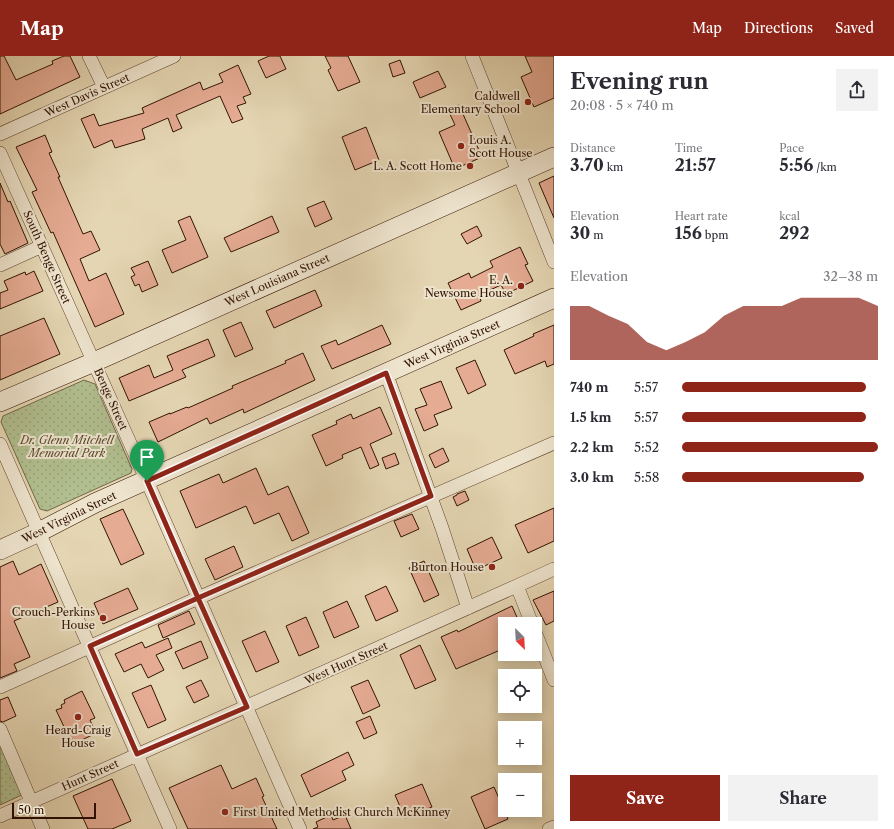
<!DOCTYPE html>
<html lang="en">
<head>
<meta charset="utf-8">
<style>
	body { margin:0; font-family:"Libre Caslon Text",serif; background:#f2f2f3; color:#2b2b33; height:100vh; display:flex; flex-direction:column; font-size:15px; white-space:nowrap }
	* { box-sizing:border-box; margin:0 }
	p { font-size:13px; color:#7c7c81 }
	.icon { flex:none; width:22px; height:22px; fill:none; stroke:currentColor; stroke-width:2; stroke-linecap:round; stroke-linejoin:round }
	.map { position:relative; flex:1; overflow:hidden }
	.details { display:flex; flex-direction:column; background:#fff; width:340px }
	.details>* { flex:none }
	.needle { width:26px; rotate:156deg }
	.buttons { position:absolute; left:498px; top:561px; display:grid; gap:8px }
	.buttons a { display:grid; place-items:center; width:44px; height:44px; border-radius:0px; background:#fff; box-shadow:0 2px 10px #0003; font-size:20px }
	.scale { position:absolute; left:12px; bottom:10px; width:84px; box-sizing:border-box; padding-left:4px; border:2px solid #321302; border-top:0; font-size:11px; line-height:14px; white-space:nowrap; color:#321302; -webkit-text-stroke:3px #eee4ce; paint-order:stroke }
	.pin { position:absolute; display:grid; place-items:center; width:34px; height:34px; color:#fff; margin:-41px -17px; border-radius:50% 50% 50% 0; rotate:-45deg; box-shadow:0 0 4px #0007 }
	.pin .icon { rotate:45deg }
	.round { display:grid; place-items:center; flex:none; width:42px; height:42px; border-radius:0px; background:#f2f2f3 }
	.headline { display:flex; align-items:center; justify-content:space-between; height:68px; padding:0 16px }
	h1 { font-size:22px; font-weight:700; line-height:30px }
	.figures { display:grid; grid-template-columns:repeat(3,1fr); gap:6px; height:68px; padding:4px 16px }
	.figures div { display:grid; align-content:center }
	.figures b { font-size:17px; font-weight:700 }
	.figures small { font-size:11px; font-weight:400 }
	.figures p { font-size:11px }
	.chart { height:112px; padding:8px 16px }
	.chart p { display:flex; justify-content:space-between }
	.chart svg { width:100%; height:72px; margin-top:4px; fill:#8f2418; opacity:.7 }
	.primary-button { display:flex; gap:8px; margin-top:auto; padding:8px 16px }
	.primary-button a { flex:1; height:46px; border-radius:0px; background:#8f2418; color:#fff; font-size:16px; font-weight:700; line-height:46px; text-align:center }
	.primary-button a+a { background:#f2f2f3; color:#2b2b33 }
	ul { padding:0 16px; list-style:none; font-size:13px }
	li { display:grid; grid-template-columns:64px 48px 1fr; align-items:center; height:30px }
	li i { height:10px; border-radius:5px; background:#8f2418 }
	header { display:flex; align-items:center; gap:24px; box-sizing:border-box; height:56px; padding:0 20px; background:#8f2418; color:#fff }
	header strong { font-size:19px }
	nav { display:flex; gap:22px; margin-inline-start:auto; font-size:14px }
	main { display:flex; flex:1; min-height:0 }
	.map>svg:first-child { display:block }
	.park { fill:url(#park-dots); stroke:#726848 }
	.building { fill:#e5ab93; stroke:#321302 }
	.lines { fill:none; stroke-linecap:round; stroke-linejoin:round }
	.minor-casing { stroke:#5f442e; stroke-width:14 }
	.secondary-casing { stroke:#321302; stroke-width:20 }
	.minor { stroke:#eee4ce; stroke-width:13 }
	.secondary { stroke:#eee4ce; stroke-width:19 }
	.route-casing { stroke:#fff; stroke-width:8 }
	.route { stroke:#8f2418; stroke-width:5 }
	.poi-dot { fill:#8f2418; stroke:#eee4ce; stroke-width:1.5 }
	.labels { text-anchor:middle; stroke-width:4; stroke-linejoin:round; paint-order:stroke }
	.street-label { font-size:11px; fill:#321302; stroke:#eee4ce }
	.poi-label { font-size:11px; fill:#321302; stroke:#eee4ce; text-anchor:end }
	.park-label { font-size:11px; font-style:italic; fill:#58462c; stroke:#eee4ce }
</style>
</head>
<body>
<header>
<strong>Map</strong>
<nav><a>Map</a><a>Directions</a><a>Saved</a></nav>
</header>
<main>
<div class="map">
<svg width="554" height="773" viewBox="0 0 554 773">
	<defs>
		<pattern id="park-dots" width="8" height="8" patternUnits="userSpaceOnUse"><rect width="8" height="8" fill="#b1be8f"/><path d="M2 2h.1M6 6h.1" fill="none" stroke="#99a27a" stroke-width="1.8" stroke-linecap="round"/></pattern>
	</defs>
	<rect width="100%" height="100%" fill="#e5d6b3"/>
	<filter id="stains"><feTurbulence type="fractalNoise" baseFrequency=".005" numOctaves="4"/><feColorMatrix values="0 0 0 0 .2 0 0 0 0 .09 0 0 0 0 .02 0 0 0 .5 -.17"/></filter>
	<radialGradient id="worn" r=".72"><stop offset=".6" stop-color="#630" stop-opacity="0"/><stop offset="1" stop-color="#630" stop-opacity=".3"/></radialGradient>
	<path class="park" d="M84 324 95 328 132 413 131 417 47 455 40 453 1 366 3 360Z
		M0 684 24 738 0 749Z"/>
	<path class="building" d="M0 0H4L16 24 53 8 52 5 64 0H70L80 21 0 58Z
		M269 0H280L286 13 266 22 258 5Z
		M325 0H348L360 26 338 35 328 14 331 12Z
		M525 0H554V42L534 51 521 21 532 16Z
		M400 4 405 17 393 21 389 8Z
		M238 9 251 38 243 41 246 47 237 50 243 63 232 67 220 40 176 59 182 72 173 76 168 62 142 73 145 83 115 92 112 84 94 92 81 63 94 58 99 70 144 57 142 52 200 26 203 34 223 26 219 18Z
		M438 15 446 31 420 42 413 26Z
		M459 49 482 101 455 113 439 76 455 69 448 54Z
		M366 71 379 104 355 114 342 81Z
		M45 79 52 96 49 97 60 121H58L83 178 91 175 100 194 80 203 89 225 106 217 124 258 95 271 53 176 51 177 32 136 37 134 16 91Z
		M554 120V162L539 127Z
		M0 127 8 146 10 145 28 187 5 198 0 188Z
		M324 145 332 163 315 171 307 152Z
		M190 160 208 201 172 217 162 194 186 184 178 165Z
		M272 160 279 176 231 196 224 182Z
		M477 170 482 180 467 188 461 178Z
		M520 191 528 208 525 209 533 225 506 238 501 229 479 239 481 245 461 254 448 227 469 217 471 222 493 211 490 205Z
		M148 205 158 229 142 236 139 228 135 230 131 221 135 219 131 212Z
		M34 215 43 235 0 253V237L8 234 4 225 25 216 26 219Z
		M315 234 322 250 274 272 266 255Z
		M44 262 60 298 0 324V280Z
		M241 266 253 293 235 301 223 274Z
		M382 269 391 288 332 313 321 290 336 284 338 289Z
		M554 269V308L547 311 545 305 515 318 504 294 534 280 533 278Z
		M208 283 215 300 182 314 186 321 129 345 119 322 149 309 154 322 173 314 167 300Z
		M303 297 315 324 244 357 243 353 210 368 207 362 158 386 149 366 170 357V358L187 351 188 352 233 332 232 330 286 307 285 305Z
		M475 304 486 329 468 338 456 312Z
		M441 325 452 352 434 359 438 369 424 375 415 353 427 349 420 333Z
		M380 351 392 378 370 388 379 409 370 413 361 391 342 399 343 402 326 410 312 379 337 368 336 365 351 358 353 363Z
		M443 392 449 405 435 412 429 399Z
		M395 397 399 408 386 413 382 402Z
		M256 412 268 439 288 430 309 477 292 485 279 457 254 468 246 450 196 472 180 435 219 418 223 427Z
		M465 435 469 444 457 450 453 441 457 439V438Z
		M554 452V485L528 497 515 469Z
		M123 453 144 498 121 509 100 463Z
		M412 458 419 473 401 481 394 465Z
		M492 481 502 502 476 514 467 493Z
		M234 490 243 511 215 524 205 503Z
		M13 505 19 519 41 508 58 546 14 565 30 601 14 608 17 615 0 622V511Z
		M424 505 439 539 424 546 409 512Z
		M386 530 398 555 376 565 365 540Z
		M128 532 138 553 103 568 94 547Z
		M554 535V565L546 569 533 544Z
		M347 545 359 571 334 582 323 556Z
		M512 550 520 568H505V592L456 613 441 581 457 574 458 576Z
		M189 555 195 568 163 582 158 569Z
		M306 561 319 591 299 600 286 570Z
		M265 575 279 606 256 616 242 585Z
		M168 582 172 592 156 599 164 614 148 622 141 608 124 616 115 598 142 586 145 592Z
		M201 585 208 602 183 613 175 596Z
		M420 589 436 624 415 633 400 599Z
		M201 624 209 640 194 647 186 631Z
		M368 624 380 650 363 658 351 631Z
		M151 629 166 664 148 672 132 637Z
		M82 635 95 662 90 664 96 677 74 688 68 674 66 675 56 654 62 652 61 649 65 647 64 644Z
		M8 641 16 660 3 666 0 665V644Z
		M370 660 377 677 364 683 356 666Z
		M348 696 354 709 342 715 346 724 311 741 301 719Z
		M221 709 232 733 256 722 264 740 262 741 277 773H188L169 732Z
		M112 723 131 765 112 773H88L73 740Z
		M422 728 432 751 405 762 395 739Z
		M494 731 508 763 485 773 471 741Z
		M331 759 333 764 345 759 351 773H313L318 771 316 766Z"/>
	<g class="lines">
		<defs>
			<path id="minor" d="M89 0 104 31
				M472 0 554 206
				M0 78 174 0
				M0 97 147 425 300 773
				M0 209 42 190
				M386 317 442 472 468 552
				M0 388 170 773
				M517 530 532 568
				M535 576 554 624
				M0 631 198 542 554 387
				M0 673 43 773
				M0 760C184 677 370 597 554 513
				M549 773 554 771"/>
			<path id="secondary" d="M0 346 94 306 554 101
				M0 494 39 476 95 447 554 242"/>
		</defs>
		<use href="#minor" class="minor-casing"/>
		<use href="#secondary" class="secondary-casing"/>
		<use href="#minor" class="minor"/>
		<use href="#secondary" class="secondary"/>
	</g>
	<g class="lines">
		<defs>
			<path id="route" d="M147 425 198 542 90 590 137 698 247 651 198 542 431 440 386 317 147 425"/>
		</defs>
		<use href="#route" class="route-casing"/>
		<use href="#route" class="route"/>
	</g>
	<g class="poi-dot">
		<circle cx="528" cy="46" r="4"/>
		<circle cx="461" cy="90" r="4"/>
		<circle cx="470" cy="110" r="4"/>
		<circle cx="521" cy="230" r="4"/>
		<circle cx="492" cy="511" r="4"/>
		<circle cx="103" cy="562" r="4"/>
		<circle cx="78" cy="661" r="4"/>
		<circle cx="225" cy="756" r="4"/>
	</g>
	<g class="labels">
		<g class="street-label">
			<text transform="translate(87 39) rotate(-24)" y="4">West Davis Street</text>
			<text transform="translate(47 201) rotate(66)" y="4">South Benge Street</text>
			<text transform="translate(277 224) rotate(-24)" y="4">West Louisiana Street</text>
			<text transform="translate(452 288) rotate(-24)" y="4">West Virginia Street</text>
			<text transform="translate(111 343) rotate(66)" y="4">Benge Street</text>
			<text transform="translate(69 461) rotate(-26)" y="4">West Virginia Street</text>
			<text transform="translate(346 607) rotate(-24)" y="4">West Hunt Street</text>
			<text transform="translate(90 719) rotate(-24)" y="4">Hunt Street</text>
		</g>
		<g class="poi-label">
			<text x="520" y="44">Caldwell<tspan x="520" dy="13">Elementary School</tspan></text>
			<text x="469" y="88" text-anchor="start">Louis A.<tspan x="469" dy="13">Scott House</tspan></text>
			<text x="462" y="114">L. A. Scott Home</text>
			<text x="513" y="228">E. A.<tspan x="513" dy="13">Newsome House</tspan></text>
			<text x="484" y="515">Burton House</text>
			<text x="95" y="560">Crouch-Perkins<tspan x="95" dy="13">House</tspan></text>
			<text x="78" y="678" text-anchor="middle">Heard-Craig<tspan x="78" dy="13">House</tspan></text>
			<text x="233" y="760" text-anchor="start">First United Methodist Church McKinney</text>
		</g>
		<g class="park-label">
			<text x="67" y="388">Dr. Glenn Mitchell<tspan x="67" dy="13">Memorial Park</tspan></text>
		</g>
	</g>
	<rect width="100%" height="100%" filter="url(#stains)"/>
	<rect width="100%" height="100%" fill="url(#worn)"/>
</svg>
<div class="buttons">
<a><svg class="needle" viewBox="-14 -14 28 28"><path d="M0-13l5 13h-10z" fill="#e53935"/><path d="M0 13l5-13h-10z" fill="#7c7c81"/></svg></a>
<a><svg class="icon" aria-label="locate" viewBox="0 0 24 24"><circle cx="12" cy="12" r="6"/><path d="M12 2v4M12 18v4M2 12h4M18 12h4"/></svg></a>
<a>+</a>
<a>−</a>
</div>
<div class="scale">50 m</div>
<div class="pin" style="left:147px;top:425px;background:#1e9e55"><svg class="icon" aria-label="arrive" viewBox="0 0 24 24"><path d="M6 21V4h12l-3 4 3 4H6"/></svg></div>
</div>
<section class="details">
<div class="headline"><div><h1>Evening run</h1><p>20:08 · 5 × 740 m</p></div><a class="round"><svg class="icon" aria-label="share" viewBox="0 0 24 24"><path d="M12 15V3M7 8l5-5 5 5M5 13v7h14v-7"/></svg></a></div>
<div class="figures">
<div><p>Distance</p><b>3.70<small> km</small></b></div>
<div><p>Time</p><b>21:57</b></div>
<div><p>Pace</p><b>5:56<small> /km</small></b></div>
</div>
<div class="figures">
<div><p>Elevation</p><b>30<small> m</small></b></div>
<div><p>Heart rate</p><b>156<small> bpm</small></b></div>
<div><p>kcal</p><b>292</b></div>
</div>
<div class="chart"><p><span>Elevation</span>32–38 m</p>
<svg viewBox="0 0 160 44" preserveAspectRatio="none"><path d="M0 44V11L10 11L20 17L30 22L40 33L50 38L60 33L70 27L80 17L90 11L100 11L110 11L120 6L130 6L140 6L150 6L160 11V44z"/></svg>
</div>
<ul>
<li><b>740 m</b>5:57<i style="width:94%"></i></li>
<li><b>1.5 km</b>5:57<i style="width:94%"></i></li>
<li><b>2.2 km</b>5:52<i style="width:100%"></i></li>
<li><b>3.0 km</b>5:58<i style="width:93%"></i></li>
</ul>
<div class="primary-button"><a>Save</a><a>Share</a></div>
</section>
</main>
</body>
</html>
